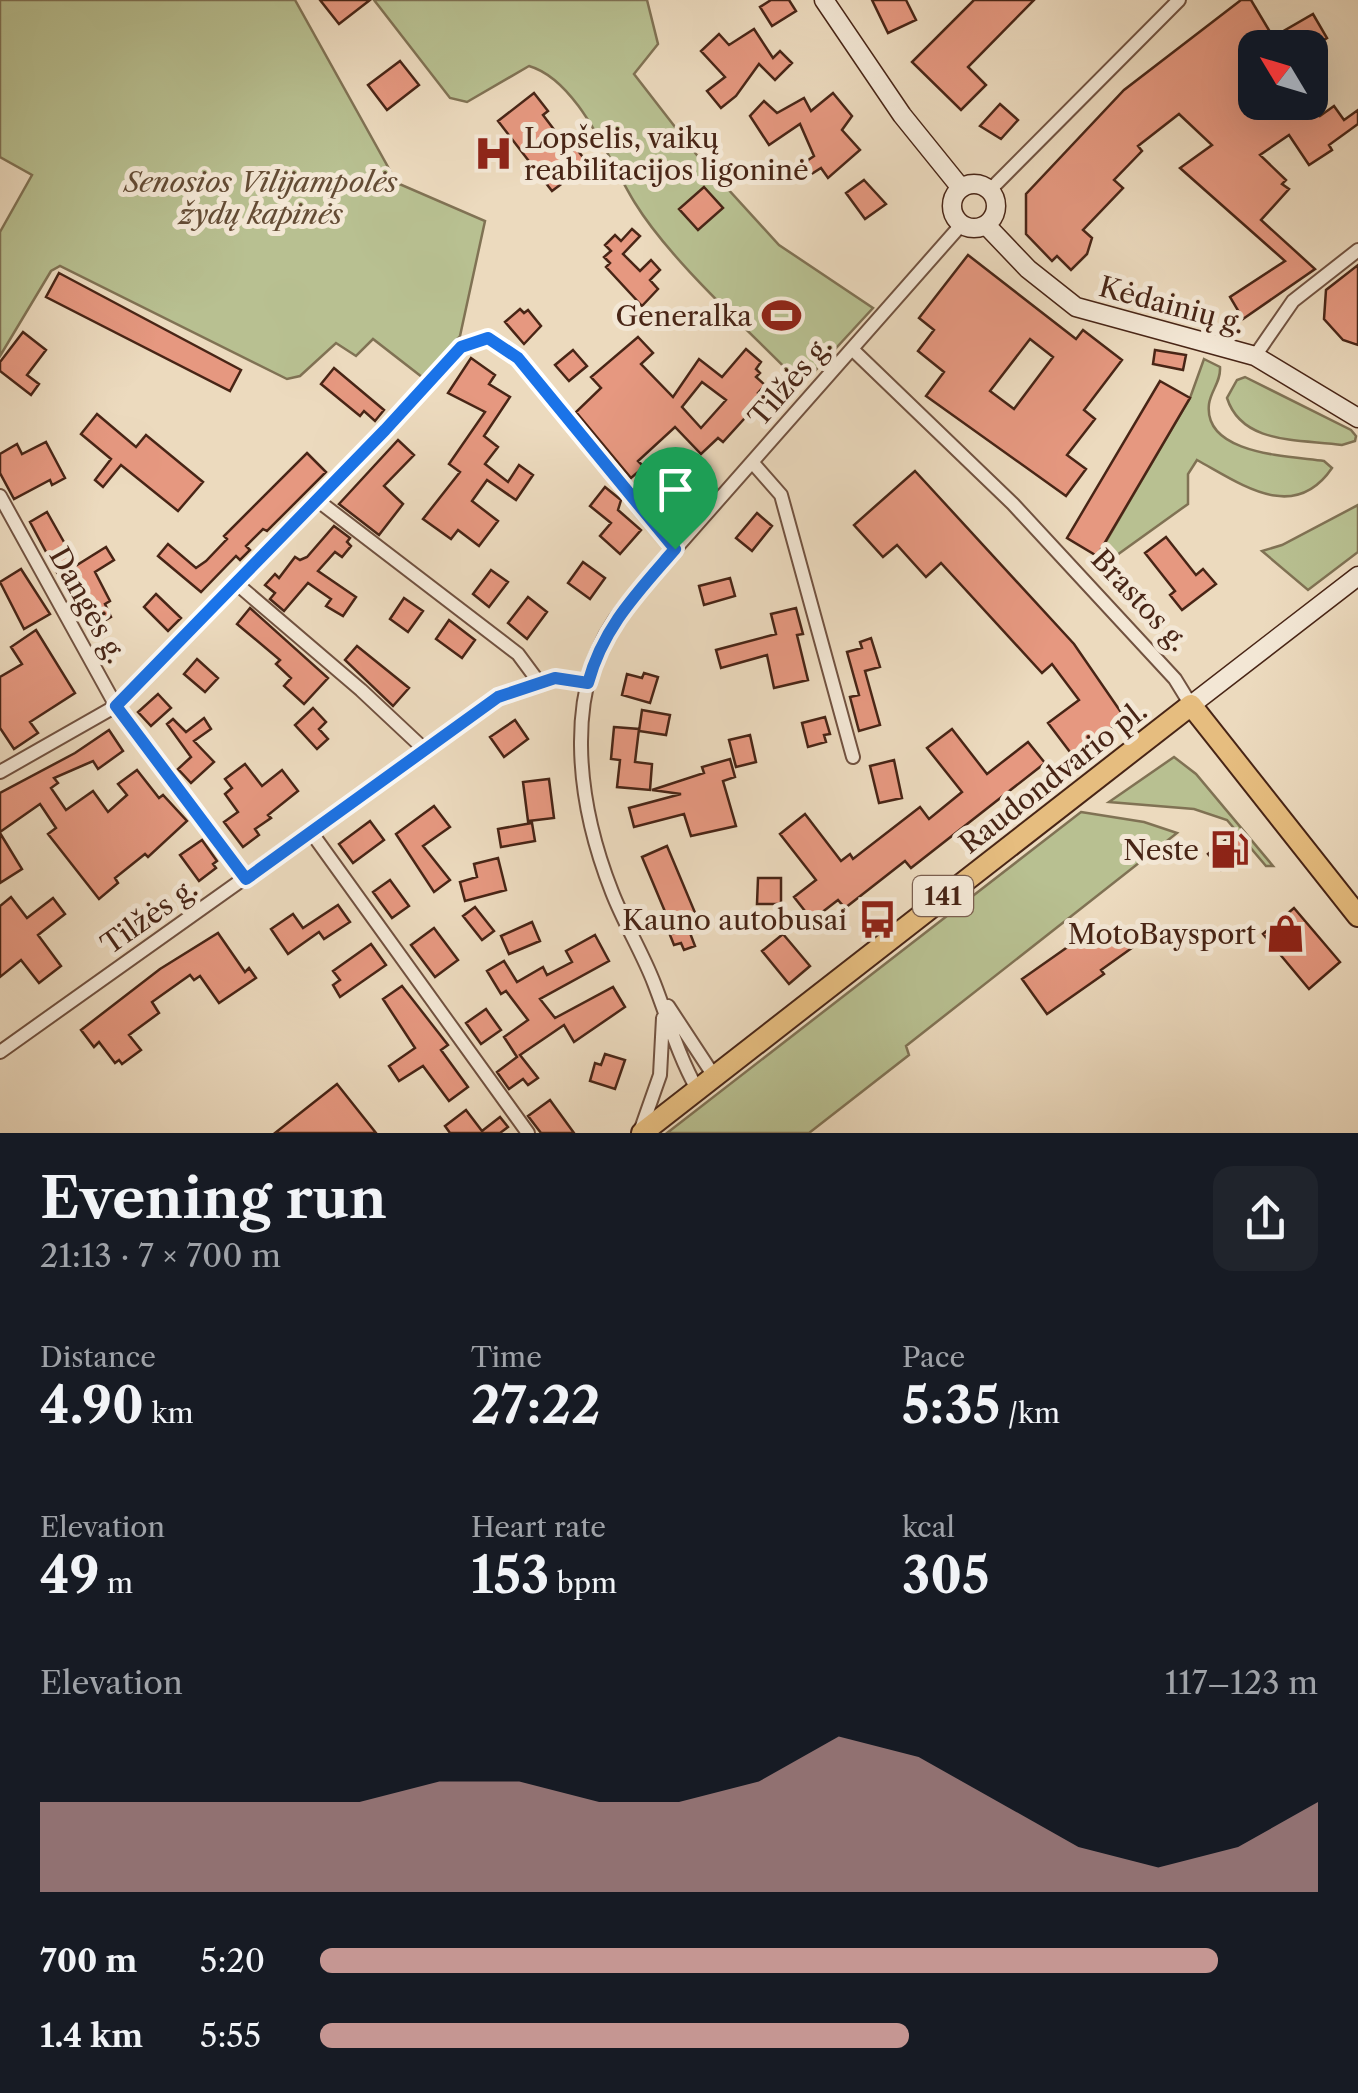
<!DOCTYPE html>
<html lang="en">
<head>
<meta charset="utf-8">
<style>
	body { margin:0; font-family:"Libre Caslon Text",serif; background:#20242c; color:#f1f3f6; height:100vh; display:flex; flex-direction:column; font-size:38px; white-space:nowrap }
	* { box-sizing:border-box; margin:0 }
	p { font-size:32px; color:#9ea1a6 }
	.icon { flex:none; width:55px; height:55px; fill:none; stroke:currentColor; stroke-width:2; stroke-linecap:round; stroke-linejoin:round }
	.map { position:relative; height:1133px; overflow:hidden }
	.side { display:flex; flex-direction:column; background:#171b24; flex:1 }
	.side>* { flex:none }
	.needle { width:65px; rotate:308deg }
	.fabs { position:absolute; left:1238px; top:30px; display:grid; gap:20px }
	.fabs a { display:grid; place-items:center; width:90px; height:90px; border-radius:20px; background:#171b24; box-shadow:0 10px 40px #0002; font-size:50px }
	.pin { position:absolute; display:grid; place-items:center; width:85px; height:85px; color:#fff; margin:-102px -42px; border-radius:50% 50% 50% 0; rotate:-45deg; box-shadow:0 0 10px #0007 }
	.pin .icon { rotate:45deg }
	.round { display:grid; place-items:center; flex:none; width:105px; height:105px; border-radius:20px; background:#20242c }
	.head { display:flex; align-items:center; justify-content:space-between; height:170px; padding:0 40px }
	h1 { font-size:55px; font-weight:700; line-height:75px }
	.metrics { display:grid; grid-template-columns:repeat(3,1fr); gap:15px; height:170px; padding:10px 40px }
	.metrics div { display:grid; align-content:center }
	.metrics b { font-size:50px; font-weight:700 }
	.metrics small { font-size:28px; font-weight:400 }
	.metrics p { font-size:28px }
	.chart { height:280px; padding:20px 40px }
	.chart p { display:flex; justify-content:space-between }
	.chart svg { width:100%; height:180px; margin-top:10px; fill:#c59692; opacity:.7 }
	ul { padding:0 40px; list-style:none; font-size:32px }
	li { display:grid; grid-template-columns:160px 120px 1fr; align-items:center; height:75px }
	li i { height:25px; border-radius:12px; background:#c59692 }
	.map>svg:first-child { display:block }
	.green { fill:#b8c091; stroke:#807254; stroke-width:2.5 }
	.building { fill:#e69880; stroke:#482516; stroke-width:2.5; fill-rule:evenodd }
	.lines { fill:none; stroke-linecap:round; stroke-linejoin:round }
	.street-casing { stroke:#715240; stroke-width:16 }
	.secondary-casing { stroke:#482516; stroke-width:21 }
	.primary-casing { stroke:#482516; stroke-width:24 }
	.street { stroke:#f3e7d5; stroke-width:12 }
	.secondary { stroke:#f3e7d5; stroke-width:18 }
	.primary { stroke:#e6bd7f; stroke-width:20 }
	.route-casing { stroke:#fff; stroke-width:20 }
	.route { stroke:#1a73e8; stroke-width:12 }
	.labels { text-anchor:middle; stroke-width:10; stroke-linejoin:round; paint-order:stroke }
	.shield { fill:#f3e7d5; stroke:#7b5f4f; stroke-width:2.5 }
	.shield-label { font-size:25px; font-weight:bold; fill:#482516 }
	.poi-label { font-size:28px; fill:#482516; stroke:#f3e7d5; text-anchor:end }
	.park-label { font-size:28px; font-style:italic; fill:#644c35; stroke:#f3e7d5 }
	.street-label { font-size:28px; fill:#482516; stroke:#f3e7d5 }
</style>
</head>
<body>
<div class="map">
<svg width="1358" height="1133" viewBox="0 0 1358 1133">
	<rect width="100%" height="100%" fill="#ecdabe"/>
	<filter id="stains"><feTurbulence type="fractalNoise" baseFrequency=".002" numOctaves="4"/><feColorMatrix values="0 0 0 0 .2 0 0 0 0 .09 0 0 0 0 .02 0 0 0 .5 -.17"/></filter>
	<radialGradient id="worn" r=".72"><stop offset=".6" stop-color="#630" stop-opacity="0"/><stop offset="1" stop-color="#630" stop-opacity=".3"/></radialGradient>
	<path class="green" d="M0 0H295L397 183 485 221 460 336 422 377 373 339 356 356 336 343 300 376 287 379 60 266 51 271 0 356V232L32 175 0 157Z
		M374 0H647L658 44 634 74 696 154 779 245 873 308 802 385C752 333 672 263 635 203 609 161 578 80 529 66L467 102 450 98Z
		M1204 359 1220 367C1221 382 1211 390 1209 404 1203 455 1290 456 1324 461L1332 468C1294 524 1241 484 1197 460L1188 474V504L1110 560 1101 550 1190 398Z
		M1245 377 1351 430 1356 436 1355 441 1342 445C1300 439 1242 445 1227 398L1237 380Z
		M1358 505V552L1308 590 1262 551 1282 545Z
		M1174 757 1196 774 1273 866H1266L1227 820 1194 809 1109 802Z
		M1081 812 1144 822 1177 833 906 1046 909 1055 809 1133H667Z"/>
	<path class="building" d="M320 0H370L339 24Z
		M771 0H789L796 11 772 26 760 7Z
		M872 0H906L916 20 888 33Z
		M974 0H1034L968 67 986 85 961 110 912 62Z
		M1241 0H1251L1273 37 1313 14 1327 38 1311 48H1255V102H1312L1320 116 1334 106 1344 120 1358 110V124L1329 145 1332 150 1309 165 1289 135 1260 155 1286 180 1282 184 1289 189 1261 220 1315 269 1243 319 1230 297 1285 261 1180 168 1212 145 1179 114 1138 146 1142 151 1114 180 1123 188 1083 230 1092 238 1087 254 1071 270 1057 256 1052 261 1026 234V194L1124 90Z
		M754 29 773 58 780 51 792 63 775 80 759 64 736 96 721 108 707 91 725 77 701 51 719 34 729 45Z
		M400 61 419 85 387 110 368 85Z
		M534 93 548 111 543 115 571 152 576 148 588 164 552 191 498 121Z
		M833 93 852 116 842 130 860 150 828 178 821 168 799 182 792 171 814 156 800 124 769 145 750 116 764 101 777 113 804 98 811 111Z
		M1000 104 1018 120 1001 139 980 126Z
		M864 180 886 204 865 219 846 193Z
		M704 187 723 208 698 230 679 209Z
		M632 229 640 236 623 254 640 271 651 260 660 270 650 280 658 289 642 306 606 267 610 263 604 257 611 251 605 245 615 235 621 241Z
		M968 255 1076 339 1083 330 1122 360 1084 410 1095 419 1067 455 1086 469 1066 496 926 396 944 372 918 351 934 330 919 318ZM1030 339 1053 357 1014 409 990 391Z
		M1358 265V345L1343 340 1324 319 1326 290Z
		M59 273 241 370 230 391 46 297Z
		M520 309 524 313 528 310 541 326 524 344 505 322Z
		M23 332 46 350 27 375 39 384 31 395 0 371V362Z
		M638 337 653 353 641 364 673 397 699 359 722 377 746 349 761 362 756 369 760 373 756 377 765 385 758 393 763 398 723 442 718 438 701 454 675 427 638 461 644 467 631 478 576 412 601 388 591 377ZM702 382 726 400 701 428 682 407Z
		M573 350 587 366 569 381 555 365Z
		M1155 350 1186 355 1183 370 1153 364Z
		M471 358 495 375 489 384 510 397 484 436 498 447 485 464 508 482 519 465 533 475 516 500 487 480 472 501 498 521 479 546 458 530 451 539 423 519 460 472 449 464 485 412 448 393Z
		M334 368 384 410 375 421 364 411 360 416 321 384Z
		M1160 381 1190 398 1097 556 1067 538Z
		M97 414 136 447 146 435 203 482 178 511 121 465 103 487 95 480 111 459 81 434Z
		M398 440 414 455 384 486 403 504 379 535 339 504Z
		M46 442 65 478 52 485 50 480 14 499 0 473V454L17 444 22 454Z
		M307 453 326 472 267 531 263 529 246 546 250 550 240 560 236 556 201 592 158 556 168 544 196 568 206 561 227 539 224 536Z
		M915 471 1074 644 1125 718 1073 756 1048 723 1079 700 1052 664 1042 673 941 563 926 577 897 545 883 557 854 525Z
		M668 481 679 495 659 512 648 498Z
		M605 487 621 500 618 510 641 530 620 554 600 536 611 523 590 506Z
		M47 512 77 565 106 547 114 560 95 572 110 601 105 604 111 617 90 629 80 611 93 604 73 570 60 578 30 522Z
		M757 513 772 526 752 551 736 538Z
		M334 526 350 538 347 542 351 546 342 557 335 552 318 571 356 597 343 616 326 606 331 599 308 583 284 611 270 599 275 593 265 585 275 574 279 578 295 557 300 560 307 557Z
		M1166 537 1196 575 1203 569 1216 584 1182 610 1170 595 1175 591 1145 553Z
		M583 562 605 578 590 599 568 583Z
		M21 569 50 614 24 629 0 582Z
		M491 570 508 582 489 607 473 594Z
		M730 578 735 596 704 605 699 586Z
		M156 594 181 618 168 631 144 607Z
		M528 597 547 612 527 639 508 623Z
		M404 598 423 611 408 632 390 619Z
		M250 608 328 678 304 704 284 686 291 678 276 664 280 660 237 624Z
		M796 608 803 634 797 635 808 680 774 688 767 655 721 668 716 650 776 634 771 614Z
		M449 620 475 640 462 658 436 639Z
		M36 630 75 693 30 722 38 733 14 749 0 728V677L22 664 11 647Z
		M871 638 880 667 865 671 880 725 859 731 850 697 859 695 847 652 862 648 860 642Z
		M357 646 409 688 393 706 345 660Z
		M197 659 218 678 205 692 184 674Z
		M644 673 658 677 650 703 622 695 627 674 642 678Z
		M158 694 171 708 151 726 138 712Z
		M313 708 326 722 319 729 328 739 317 749 295 725Z
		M642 710 670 715 666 735 639 731Z
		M825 717 830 734 824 735 826 742 808 747 802 723Z
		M204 718 211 729 194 741 214 762 191 783 178 769 191 757 167 724 173 719 186 732Z
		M515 720 528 739 504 757 490 737Z
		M614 727 639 729 635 762 652 764 650 790 617 787 620 760 611 759Z
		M952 729 987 774 1028 742 1045 763 911 868 905 861 845 908 838 900 812 920 794 897 816 880 780 834 805 814 841 861 850 854 853 859 920 807 929 819 962 792 927 748Z
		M109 730 123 751 98 769 93 761 54 778 58 783 51 788 66 810 93 791 108 812 127 795 118 784 137 770 159 798 163 795 187 821 148 857 145 854 115 878 118 883 99 899 48 834 56 828 40 804 0 832V793L75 753Z
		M750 735 756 762 736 767 729 740Z
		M730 759 735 777 723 781 736 826 691 836 684 814 634 827 629 808 681 794 652 790 704 773 702 767Z
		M894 760 902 798 879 803 870 766Z
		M245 764 262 786 282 770 298 791 268 815 271 818 255 829 259 835 243 847 224 822 238 812 225 794 232 788 225 779Z
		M549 779 554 818 528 821 523 782Z
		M434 806 450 827 423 846 450 880 434 892 396 834Z
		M370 821 384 840 353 863 339 844Z
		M532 823 535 841 501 847 498 829Z
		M1237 831 1250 847 1221 870 1208 854Z
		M0 833 22 869 0 883Z
		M202 840 217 861 213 864 216 868 199 881 180 855Z
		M667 846 696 915 685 920 695 946 684 950 681 943 674 945 670 935 674 933 642 857Z
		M498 858 506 890 465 901 460 882 477 877 474 864Z
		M758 878H781V904H757Z
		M390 880 409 906 392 918 373 892Z
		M11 897 27 918 53 898 65 914 38 935 61 966 39 983 21 960 0 977V906Z
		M338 905 350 922 324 939 319 932 288 954 271 929 293 914 303 928Z
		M475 907 494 931 482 940 463 916Z
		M1294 908 1340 962 1309 989 1263 934Z
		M532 922 540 941 509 954 501 936Z
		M434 928 458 960 435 977 411 945Z
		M1135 929 1143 940 1101 970 1104 974 1047 1014 1022 979 1079 939 1084 946 1107 930 1116 943Z
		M218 933 245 972 249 968 256 978 219 1003 200 976 194 980 190 975 152 1002 159 1013 129 1035 141 1050 122 1064 119 1060 115 1063 99 1042 94 1047 81 1030 160 969Z
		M783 934 810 966 789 984 762 951Z
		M595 935 609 961 540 999 555 1018 613 987 625 1007 574 1042 564 1025 520 1055 538 1078 528 1085 523 1079 509 1089 497 1072 517 1057 504 1037 528 1020 506 991 501 994 487 971 504 961 517 982 543 967 547 975 572 962 566 951Z
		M371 944 386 965 340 997 333 985 340 980 333 971Z
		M402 986 448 1045 441 1050 468 1087 449 1101 423 1066 399 1081 389 1066 415 1048 383 999Z
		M486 1009 501 1030 481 1044 466 1023Z
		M605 1054 625 1060 615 1089 590 1081 595 1063 601 1065Z
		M337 1084 376 1133H275Z
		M550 1100 574 1133H541L528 1116Z
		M466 1110 482 1131 500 1117 508 1127 500 1133H450L445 1126Z"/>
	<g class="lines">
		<defs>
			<path id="street" d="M990 190 1179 0
				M852 349 1013 504 1175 679 1191 705
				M1255 356 1293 301 1358 250
				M752 462 781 495 853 757
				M0 496 116 706 246 879
				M317 500 518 654 538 681
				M237 584 361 690 425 750
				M0 772 116 706 385 430 461 347C486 334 497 342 518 358L675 549
				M311 832 528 1133
				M668 1006 714 1076
				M0 1052 499 697 555 678 587 683
				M697 1089C678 1055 668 1019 654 983 642 952 624 923 612 892 577 803 560 685 625 606L961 225
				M641 1129 660 1075 663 1018"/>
			<path id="secondary" d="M824 0 902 115 961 188
				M952 206a22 22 0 1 1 44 0a22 22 0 1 1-44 0Z
				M986 225 1028 269 1076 307 1255 356 1358 418
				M1191 705 1358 576"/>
			<path id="primary" d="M642 1133 1191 705 1358 916"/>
		</defs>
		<use href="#street" class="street-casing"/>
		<use href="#secondary" class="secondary-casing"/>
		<use href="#primary" class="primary-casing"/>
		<use href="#street" class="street"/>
		<use href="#secondary" class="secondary"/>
		<use href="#primary" class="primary"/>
	</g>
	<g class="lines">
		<defs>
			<path id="route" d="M488 338 518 358 675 549C638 592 603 627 588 683L555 678 498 697 246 879 116 706 385 430 461 347Z"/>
		</defs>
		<use href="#route" class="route-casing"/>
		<use href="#route" class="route"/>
	</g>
	<defs>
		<symbol id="hospital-bare" viewBox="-9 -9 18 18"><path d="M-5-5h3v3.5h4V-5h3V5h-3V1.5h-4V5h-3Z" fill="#8f2418" stroke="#f3e7d5" stroke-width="2.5" paint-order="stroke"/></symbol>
		<symbol id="stadium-bare" viewBox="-9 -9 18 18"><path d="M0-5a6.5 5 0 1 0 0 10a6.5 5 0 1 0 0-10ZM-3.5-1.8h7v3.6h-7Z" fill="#8f2418" stroke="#f3e7d5" stroke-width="2.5" paint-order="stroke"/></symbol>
		<symbol id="fuel-bare" viewBox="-9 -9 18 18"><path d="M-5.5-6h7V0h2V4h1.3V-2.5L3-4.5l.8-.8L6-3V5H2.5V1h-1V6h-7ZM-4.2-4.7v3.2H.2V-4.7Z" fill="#8f2418" stroke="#f3e7d5" stroke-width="2.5" paint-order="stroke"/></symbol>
		<symbol id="bus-bare" viewBox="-9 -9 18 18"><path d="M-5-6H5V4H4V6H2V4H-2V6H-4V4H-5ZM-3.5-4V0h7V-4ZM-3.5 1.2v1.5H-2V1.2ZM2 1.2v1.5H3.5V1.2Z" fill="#8f2418" stroke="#f3e7d5" stroke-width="2.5" paint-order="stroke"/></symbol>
		<symbol id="shop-bare" viewBox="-9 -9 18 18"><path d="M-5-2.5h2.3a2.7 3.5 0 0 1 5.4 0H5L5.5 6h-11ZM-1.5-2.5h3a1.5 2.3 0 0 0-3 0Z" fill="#8f2418" stroke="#f3e7d5" stroke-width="2.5" paint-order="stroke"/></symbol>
	</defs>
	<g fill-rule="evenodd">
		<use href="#hospital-bare" x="466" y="126" width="55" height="55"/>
		<use href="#stadium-bare" x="754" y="288" width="55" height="55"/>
		<use href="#fuel-bare" x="1202" y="822" width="55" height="55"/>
		<use href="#bus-bare" x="850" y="892" width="55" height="55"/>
		<use href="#shop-bare" x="1258" y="906" width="55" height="55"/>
	</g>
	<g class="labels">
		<rect class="shield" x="913" y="876" width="60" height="40" rx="8"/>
		<g class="shield-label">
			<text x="943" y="905">141</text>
		</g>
		<g class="poi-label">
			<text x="524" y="148" text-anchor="start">Lopšelis, vaikų<tspan x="524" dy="32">reabilitacijos ligoninė</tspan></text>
			<text x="752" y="326">Generalka</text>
			<text x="1199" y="860">Neste</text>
			<text x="847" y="930">Kauno autobusai</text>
			<text x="1256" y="944">MotoBaysport</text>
		</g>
		<g class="park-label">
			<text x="261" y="192">Senosios Vilijampolės<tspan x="261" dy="32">žydų kapinės</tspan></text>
		</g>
		<g class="street-label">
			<text transform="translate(1172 305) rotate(15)" y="10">Kėdainių g.</text>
			<text transform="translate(790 381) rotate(-49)" y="10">Tilžės g.</text>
			<text transform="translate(1140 600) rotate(47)" y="10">Brastos g.</text>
			<text transform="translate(88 605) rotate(61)" y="10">Dangės g.</text>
			<text transform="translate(1053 777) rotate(-38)" y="10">Raudondvario pl.</text>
			<text transform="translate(149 916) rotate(-35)" y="10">Tilžės g.</text>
		</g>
	</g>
	<rect width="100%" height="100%" filter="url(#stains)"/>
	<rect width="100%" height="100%" fill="url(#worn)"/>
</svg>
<div class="fabs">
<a><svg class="needle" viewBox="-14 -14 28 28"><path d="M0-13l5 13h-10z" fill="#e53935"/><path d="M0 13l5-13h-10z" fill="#9ea1a6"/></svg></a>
</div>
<div class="pin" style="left:675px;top:549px;background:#1e9e55"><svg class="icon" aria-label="arrive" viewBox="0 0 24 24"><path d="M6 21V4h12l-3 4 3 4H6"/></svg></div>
</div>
<section class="side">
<div class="head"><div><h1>Evening run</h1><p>21:13 · 7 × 700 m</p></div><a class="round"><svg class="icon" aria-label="share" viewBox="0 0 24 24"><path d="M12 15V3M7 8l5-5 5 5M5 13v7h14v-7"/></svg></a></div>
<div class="metrics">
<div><p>Distance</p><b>4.90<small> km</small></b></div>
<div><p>Time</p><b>27:22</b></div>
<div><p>Pace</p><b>5:35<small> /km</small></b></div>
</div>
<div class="metrics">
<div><p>Elevation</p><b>49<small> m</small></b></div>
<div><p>Heart rate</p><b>153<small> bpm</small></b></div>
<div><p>kcal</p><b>305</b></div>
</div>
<div class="chart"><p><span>Elevation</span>117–123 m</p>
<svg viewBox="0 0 160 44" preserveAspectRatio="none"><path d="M0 44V22L10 22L20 22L30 22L40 22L50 17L60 17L70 22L80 22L90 17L100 6L110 11L120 22L130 33L140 38L150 33L160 22V44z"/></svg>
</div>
<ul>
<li><b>700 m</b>5:20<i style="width:90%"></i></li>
<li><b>1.4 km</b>5:55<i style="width:59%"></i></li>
</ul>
</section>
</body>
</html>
